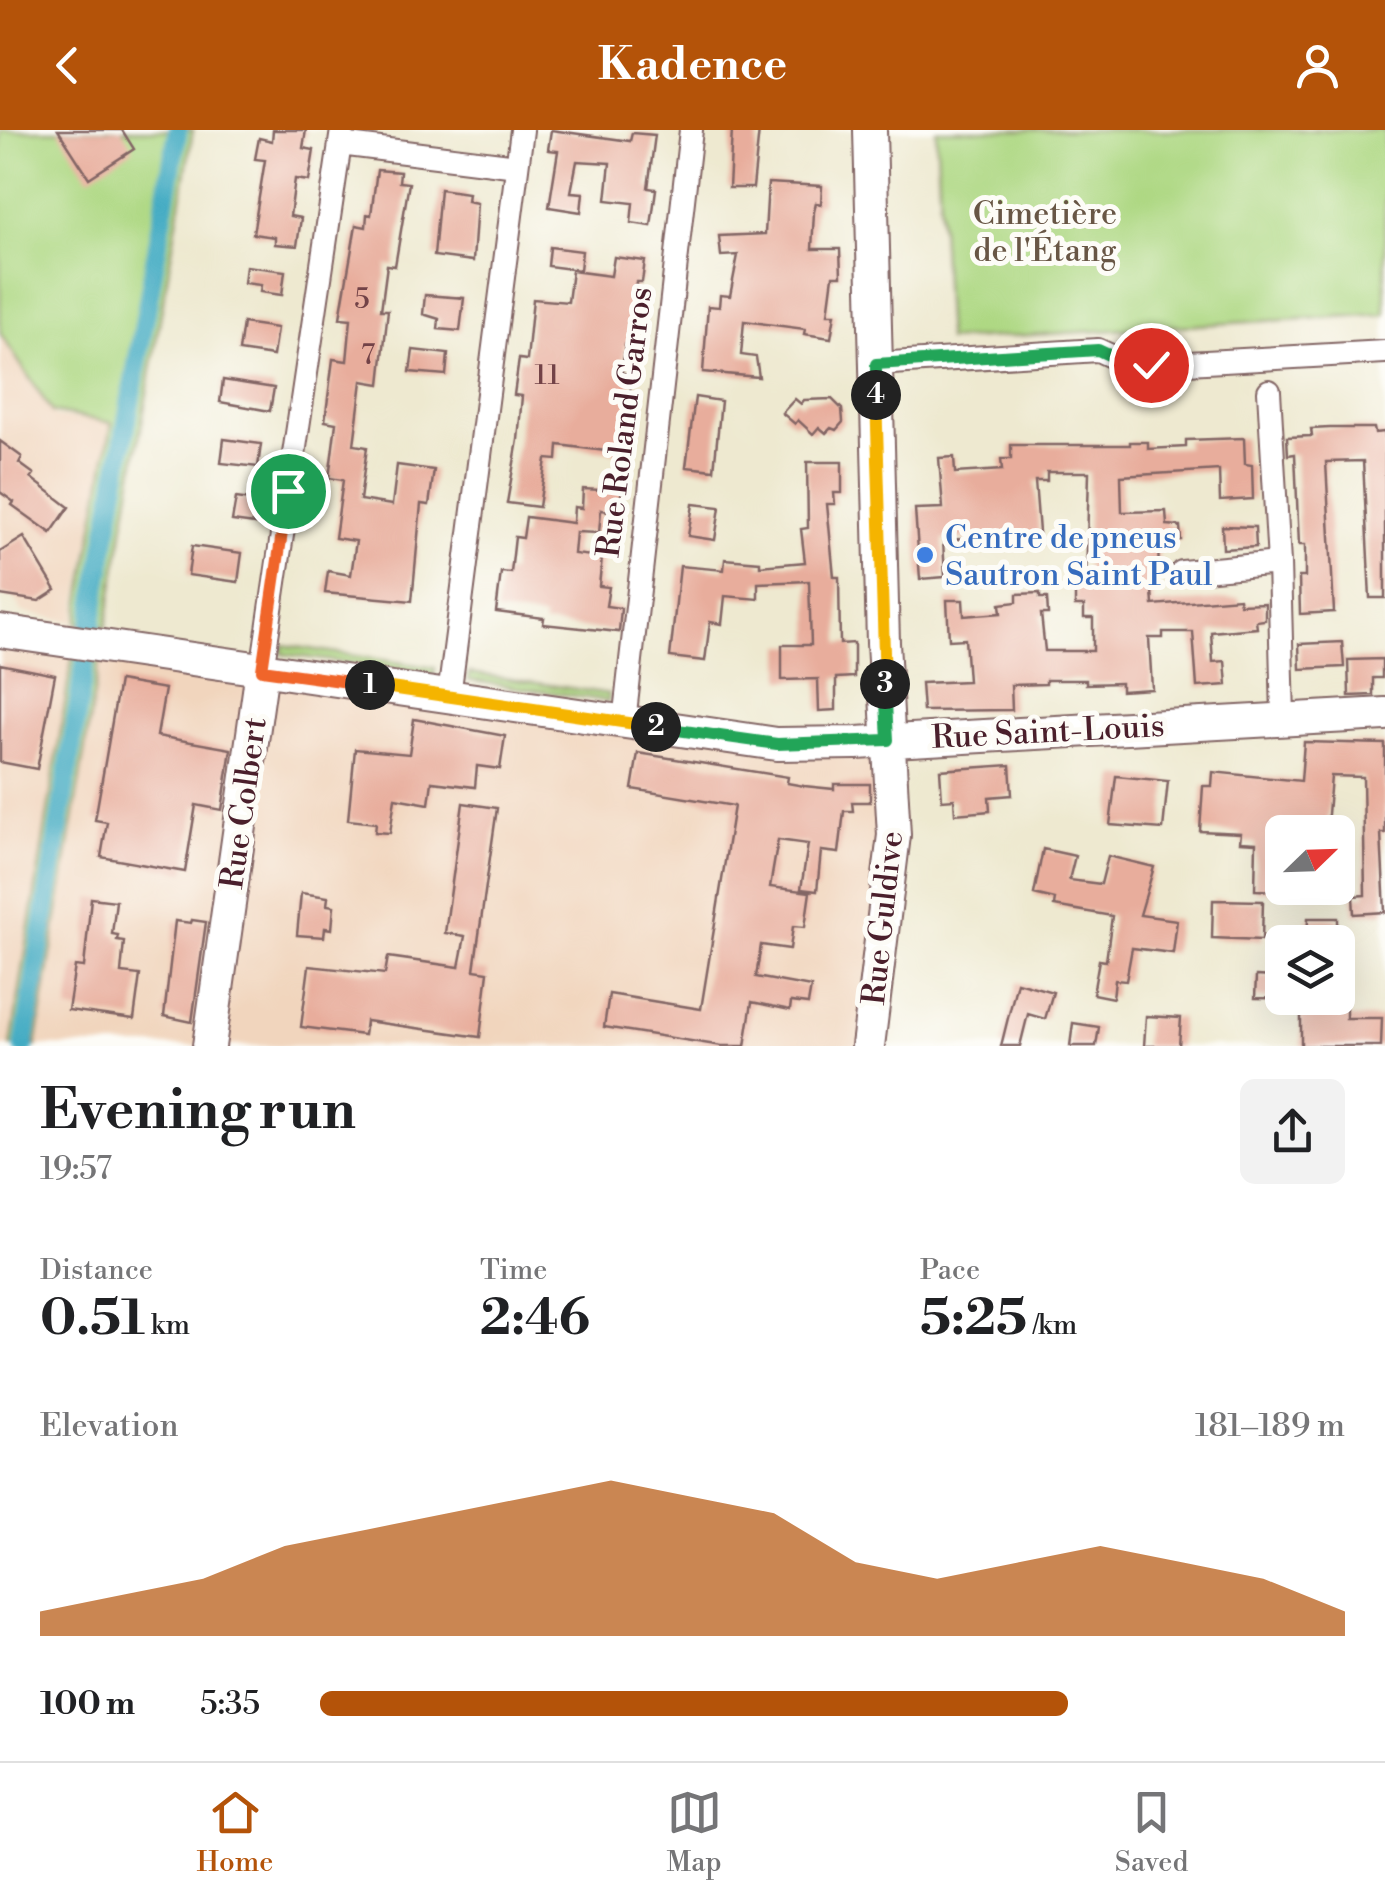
<!DOCTYPE html>
<html lang="en">
<head>
<meta charset="utf-8">
<style>
	body { margin:0; font-family:"Libre Bodoni",serif; background:#f2f2f2; color:#202124; height:100vh; display:flex; flex-direction:column; font-size:38px; white-space:nowrap }
	* { box-sizing:border-box; margin:0 }
	p { font-size:32px; color:#757577 }
	.icon { flex:none; width:55px; height:55px; fill:none; stroke:currentColor; stroke-width:2; stroke-linecap:round; stroke-linejoin:round }
	.map { position:relative; height:916px; overflow:hidden }
	.sheet { display:flex; flex-direction:column; background:#fff; flex:1 }
	.sheet>* { flex:none }
	.needle { width:65px; rotate:67deg }
	.fabs { position:absolute; left:1265px; top:685px; display:grid; gap:20px }
	.fabs a { display:grid; place-items:center; width:90px; height:90px; border-radius:15px; background:#fff; box-shadow:0 10px 40px #0002; font-size:50px }
	.pin { position:absolute; display:grid; place-items:center; width:85px; height:85px; color:#fff; margin:-42px; border:5px solid #fff; border-radius:50%; box-shadow:0 2px 10px #0007 }
	.km { position:absolute; width:50px; height:50px; margin:-25px; border-radius:50%; background:#222; color:#fff; font-size:28px; line-height:50px; text-align:center }
	.round { display:grid; place-items:center; flex:none; width:105px; height:105px; border-radius:15px; background:#f2f2f2 }
	.head { display:flex; align-items:center; justify-content:space-between; height:170px; padding:0 40px }
	h1 { font-size:55px; font-weight:800; line-height:75px }
	.figures { display:grid; grid-template-columns:repeat(3,1fr); gap:15px; height:170px; padding:10px 40px }
	.figures div { display:grid; align-content:center }
	.figures b { font-size:50px; font-weight:800 }
	.figures small { font-size:28px; font-weight:400 }
	.figures p { font-size:28px }
	.chart { height:280px; padding:20px 40px }
	.chart p { display:flex; justify-content:space-between }
	.chart svg { width:100%; height:180px; margin-top:10px; fill:#b45309; opacity:.7 }
	ul { padding:0 40px; list-style:none; font-size:32px }
	li { display:grid; grid-template-columns:160px 120px 1fr; align-items:center; height:75px }
	li i { height:25px; border-radius:12px; background:#b45309 }
	header { display:flex; justify-content:space-between; align-items:center; height:130px; padding:0 40px; background:#b45309; color:#fff; font-size:45px; font-weight:800 }
	.tabs { display:flex; justify-content:space-around; align-items:center; height:140px; border-top:2px solid #e0e0e0; background:#fff; font-size:28px; color:#757577 }
	.tabs a { display:grid; justify-items:center; gap:5px }
	.tabs .current { color:#b45309 }
	.map>svg:first-child { display:block }
	.built { fill:#f1d5bd }
	.green { fill:#aed883; stroke:#7c7c57; stroke-width:2.5 }
	.lines { fill:none; stroke-linecap:round; stroke-linejoin:round }
	.canal { stroke:#43abc3; stroke-width:20 }
	.building { fill:#e8ad9c }
	.street-casing { stroke:#836665; stroke-width:26 }
	.secondary-casing { stroke:#836665; stroke-width:36 }
	.street { stroke:#fff; stroke-width:22 }
	.secondary { stroke:#fff; stroke-width:32 }
	.split-1-casing { stroke:#fff; stroke-width:20 }
	.split-2-casing { stroke:#fff; stroke-width:20 }
	.split-3-casing { stroke:#fff; stroke-width:20 }
	.split-4-casing { stroke:#fff; stroke-width:20 }
	.split-5-casing { stroke:#fff; stroke-width:20 }
	.split-1 { stroke:#f0652b; stroke-width:12 }
	.split-2 { stroke:#f5b400; stroke-width:12 }
	.split-3 { stroke:#22a559; stroke-width:12 }
	.split-4 { stroke:#f5b400; stroke-width:12 }
	.split-5 { stroke:#22a559; stroke-width:12 }
	.shop-dot { fill:#3f7fe0; stroke:#fdfcf7; stroke-width:4 }
	.labels { text-anchor:middle; stroke-width:10; stroke-linejoin:round; paint-order:stroke }
	.number-label { font-size:28px; fill:#724247 }
	.park-label { font-size:32px; fill:#685645; stroke:#fdfcf7 }
	.street-label { font-size:32px; fill:#4a1f2b; stroke:#fdfcf7 }
	.shop-label { font-size:32px; fill:#366cbe; stroke:#fdfcf7; text-anchor:start }
</style>
</head>
<body>
<header><svg class="icon" aria-label="back" viewBox="0 0 24 24"><path d="M15 5l-7 7 7 7"/></svg>Kadence<svg class="icon" aria-label="person" viewBox="0 0 24 24"><circle cx="12" cy="8" r="4"/><path d="M4 21q1-7 8-7t8 7"/></svg></header>
<div class="map">
<svg width="1385" height="916" viewBox="0 0 1385 916">
	<rect width="100%" height="100%" fill="#fdfcf7"/>
	<filter id="ink" filterUnits="userSpaceOnUse"><feTurbulence type="fractalNoise" baseFrequency=".01" numOctaves="2"/><feDisplacementMap in="SourceGraphic" scale="20" xChannelSelector="R" yChannelSelector="G"/><feConvolveMatrix kernelMatrix="1 2 1 2 8 2 1 2 1" color-interpolation-filters="sRGB"/></filter>
	<filter id="wash" filterUnits="userSpaceOnUse"><feTurbulence type="fractalNoise" baseFrequency=".0048" numOctaves="4" result="noise"/><feDisplacementMap in="SourceGraphic" scale="40" xChannelSelector="R" yChannelSelector="G"/><feGaussianBlur stdDeviation="2.25" result="paint"/><feColorMatrix in="noise" values="0 0 0 0 0 0 0 0 0 0 0 0 0 0 0 0 0 1.4 0 .05"/><feComposite in="paint" operator="in"/></filter>
	<g filter="url(#wash)">
		<rect width="100%" height="100%" fill="#eee9d0"/>
		<path class="built" d="M0 201 55 287 112 292 74 492 22 482 14 467 0 465Z
			M0 501 262 540 887 610 868 916H0Z"/>
		<path class="green" d="M0 0H193L106 497 77 493 112 293 52 282 0 203Z
			M936 0H1385V184L947 210Z
			M283 515 435 538 434 545 282 524Z
			M74 517 85 532 100 526 36 916H11Z
			M469 543 609 564 608 571 468 550Z"/>
		<g class="lines">
			<path class="canal" d="M24 916 88 514 178 0"/>
		</g>
		<g id="blocks">
			<path class="building" d="M58 0H122L134 19 89 48Z
				M273 0H306L303 18 314 20 309 51 295 49 290 86 301 88 297 116 275 114V107L253 104 265 30 255 29 259 8 272 11Z
				M551 0 630 11 632 3 655 5 648 58 656 59 651 96 631 93 633 73 606 70 610 33 577 31 571 62 583 63 581 82 549 77 558 21 548 20Z
				M732 0H759L753 58H729Z
				M377 40 400 42 399 52 409 53 395 136 387 135 381 180H388L380 254 362 251 354 315 367 317 360 370 392 375 397 335 434 340 429 375 421 374 412 471 325 463 328 441 351 445 356 411 335 408 343 350 329 348 336 293 325 291 333 229 347 231 351 189 340 188 356 95 366 97 367 84 371 85Z
				M768 53 822 56 821 74 816 73 814 82 812 119H840L841 146H833L828 184H835L831 208 804 204 805 199 744 191 741 225 756 227 759 247 703 242 708 176 719 177 720 165 730 166 738 125 721 126 719 106 765 104Z
				M440 59 468 63 467 71 477 73 473 131 434 126Z
				M550 117 582 121 580 140 548 136Z
				M614 127 645 131 642 152H636L628 214H625L622 242 632 245 622 323 558 315 557 330 546 329 539 377 507 373 518 310 522 266 514 265 519 229 527 230 533 169 568 172 572 141 611 146Z
				M246 136 285 141 282 165 260 162 261 155 244 153Z
				M425 165 464 168 460 201 438 199 439 189 423 184Z
				M243 193 277 198 273 226 239 221Z
				M413 220 448 224 446 245 410 242Z
				M223 250 274 258 270 281 220 272Z
				M695 267 721 271 714 340 686 337Z
				M795 269 801 274 804 270 832 269 842 279 843 292 836 300 831 298 826 303 819 297 813 304 798 290 795 294 782 283Z
				M1330 298H1374L1375 303 1385 302V468H1370L1363 331 1326 332 1334 482 1300 484 1299 447H1305V415H1299L1295 324 1288 325 1287 307 1312 306 1311 299Z
				M1244 308 1245 334 1252 335 1253 369 1220 371 1219 340 1121 346 1122 382 1166 381 1167 395 1180 396 1181 410 1158 411 1159 444H1151L1153 475 1239 468 1240 474 1265 473V490L1256 491 1257 498 1211 502 1213 532 1225 531 1227 555 1197 557 1193 502H1163V508H1149L1152 559 1121 561V553L1086 554V550H1046V554L1011 555 1012 580 923 581 921 553 968 551 965 509 949 510 947 470H963L964 486 1001 483 1000 474 1017 472V464L1040 463V468H1047L1048 484H1041L1045 521H1093V488H1084V476H1075V452H1086L1089 342H1047V351H1035L1040 415 1019 416V406L943 410 945 447 920 449 915 379 943 378 939 328 954 327 955 343 1002 340 1001 329H1011V315H1130V312H1148V319L1186 317V310Z
				M224 309 261 314 258 337 221 333Z
				M0 311 22 327 19 333 34 344 31 348 69 377 51 403 12 375 14 372 0 362Z
				M807 332H842V363H834L835 374H827L834 447H839L840 514 854 513V547L836 548V580L819 581 818 549 782 550V515H811L809 451 758 453V469L725 466 722 494 710 492 705 531 670 527 680 436 724 440 725 429 760 432V436L805 432 801 399 808 398Z
				M600 357 622 358 619 382 601 380 599 403 576 402 574 424 602 427 599 456 609 457 606 476 621 478 619 502 543 494 544 488 496 482 501 442 511 443 515 407 523 408 526 387 573 393 574 377 582 378 583 359 600 360Z
				M236 368 258 371 255 394 232 391Z
				M693 374 720 377 715 410 688 406Z
				M1222 396 1255 397 1256 417 1223 419Z
				M24 407 56 460 39 471 0 465V422Z
				M192 416 242 423 238 452 188 445Z
				M1342 512 1344 537 1300 539 1299 514Z
				M1382 529V548H1373V565L1349 566 1348 530Z
				M0 534 55 545 37 639 0 632Z
				M119 551 165 559 157 606 231 619 222 680 196 675 185 742 101 727 107 692 95 690Z
				M414 589 505 606 500 639 477 636 475 657 432 652 429 674 395 668 390 703 375 702 376 693 348 690 355 619 409 624Z
				M1304 612 1385 614V703H1381L1385 782 1354 784 1353 766 1365 765 1363 647 1331 646 1327 697 1276 693 1273 731H1282V761L1255 760 1256 713 1240 712 1241 703 1200 701 1203 656H1212L1213 642 1301 651Z
				M638 623 788 647 787 653 804 656 834 659V654H870V672H852L853 681H844L839 723 821 721 817 761 801 759 808 714 778 710 770 757 810 762 805 797 793 796 790 819 761 815 756 847 811 857 808 874 791 872 790 880 752 872 745 916H722L604 897 609 864 701 879 734 676 632 659Z
				M1010 635 1012 665 989 667 990 681 955 684 954 669 942 670 940 640Z
				M1116 646 1168 651 1163 699 1110 695Z
				M463 673 497 678 474 840 488 842 480 907 366 891 364 905 301 897 309 836 385 844 388 827 459 837 465 806 445 803Z
				M1043 719 1075 726 1069 750 1101 754 1108 726 1154 737 1140 785 1177 790 1173 823 1132 818 1126 851 1115 850 1113 868 1093 864 1099 830 1106 831 1112 786 1054 776 1055 769 1034 764Z
				M301 763 328 767 327 775 334 776 332 799 325 798 324 807 297 805Z
				M91 768 116 771 112 804 118 805 117 810 124 811 121 843 140 845 134 889 68 880 75 836 84 837Z
				M1213 770 1263 771 1262 810 1212 808Z
				M1308 788H1338V812H1307Z
				M192 790 206 792 192 892 164 886 175 791 191 793Z
				M1256 846 1273 847V854L1282 855V868L1303 869 1255 868Z
				M1017 852 1053 862 1045 889 1028 884 1020 916H1001Z
				M1322 868H1346V888H1382L1381 916H1301V872H1322Z
				M1146 886 1181 888 1179 916H1144Z
				M1073 893 1099 897 1096 916H1070Z"/>
		</g>
	</g>
	<g filter="url(#ink)">
		<use href="#blocks" fill-opacity="0" stroke="#836665" stroke-width="2.5"/>
		<g class="lines">
			<defs>
				<path id="street" d="M340 14 517 36
					M876 234 1098 220 1126 233 1151 235 1385 222
					M1269 261 1279 433 1283 588
					M1182 442 1279 433
					M262 540 342 0
					M449 566 522 0
					M624 592 691 0"/>
				<path id="secondary" d="M0 501 777 614 856 613 1385 584
					M209 916 262 540
					M868 916 894 705 883 513 870 0"/>
			</defs>
			<use href="#street" class="street-casing"/>
			<use href="#secondary" class="secondary-casing"/>
			<use href="#street" class="street"/>
			<use href="#secondary" class="secondary"/>
		</g>
	</g>
	<g class="lines" filter="url(#ink)">
		<defs>
			<path id="split-1" d="M288 361 262 540 370 555"/>
			<path id="split-2" d="M370 555 656 597"/>
			<path id="split-3" d="M656 597 777 614 888 610 885 554"/>
			<path id="split-4" d="M876 265 885 554"/>
			<path id="split-5" d="M876 265V234L1098 220 1126 233 1151 235"/>
		</defs>
		<use href="#split-1" class="split-1-casing"/>
		<use href="#split-2" class="split-2-casing"/>
		<use href="#split-3" class="split-3-casing"/>
		<use href="#split-4" class="split-4-casing"/>
		<use href="#split-5" class="split-5-casing"/>
		<use href="#split-1" class="split-1"/>
		<use href="#split-2" class="split-2"/>
		<use href="#split-3" class="split-3"/>
		<use href="#split-4" class="split-4"/>
		<use href="#split-5" class="split-5"/>
	</g>
	<circle class="shop-dot" cx="925" cy="425" r="10"/>
	<g class="labels">
		<g class="number-label">
			<text x="362" y="178">5</text>
			<text x="368" y="234">7</text>
			<text x="547" y="254">11</text>
		</g>
		<g class="park-label">
			<text x="1045" y="94">Cimetière<tspan x="1045" dy="37">de l'Étang</tspan></text>
		</g>
		<g class="street-label">
			<text transform="translate(624 292) rotate(-83)" y="11">Rue Roland Garros</text>
			<text transform="translate(1048 601) rotate(-3)" y="11">Rue Saint-Louis</text>
			<text transform="translate(243 673) rotate(-82)" y="11">Rue Colbert</text>
			<text transform="translate(882 788) rotate(-84)" y="11">Rue Guldive</text>
		</g>
		<g class="shop-label">
			<text x="945" y="418">Centre de pneus<tspan x="945" dy="37">Sautron Saint Paul</tspan></text>
		</g>
	</g>
</svg>
<div class="fabs">
<a><svg class="needle" viewBox="-14 -14 28 28"><path d="M0-13l5 13h-10z" fill="#e53935"/><path d="M0 13l5-13h-10z" fill="#757577"/></svg></a>
<a><svg class="icon" aria-label="layers" viewBox="0 0 24 24"><path d="M12 4l9 5-9 5-9-5zM3 14l9 5 9-5"/></svg></a>
</div>
<div class="pin" style="left:288px;top:361px;background:#1e9e55"><svg class="icon" aria-label="arrive" viewBox="0 0 24 24"><path d="M6 21V4h12l-3 4 3 4H6"/></svg></div>
<div class="pin" style="left:1151px;top:235px;background:#d93025"><svg class="icon" aria-label="check" viewBox="0 0 24 24"><path d="M5 12l5 5 9-10"/></svg></div>
<b class="km" style="left:370px;top:555px">1</b>
<b class="km" style="left:656px;top:597px">2</b>
<b class="km" style="left:885px;top:554px">3</b>
<b class="km" style="left:876px;top:265px">4</b>
</div>
<section class="sheet">
<div class="head"><div><h1>Evening run</h1><p>19:57</p></div><a class="round"><svg class="icon" aria-label="share" viewBox="0 0 24 24"><path d="M12 15V3M7 8l5-5 5 5M5 13v7h14v-7"/></svg></a></div>
<div class="figures">
<div><p>Distance</p><b>0.51<small> km</small></b></div>
<div><p>Time</p><b>2:46</b></div>
<div><p>Pace</p><b>5:25<small> /km</small></b></div>
</div>
<div class="chart"><p><span>Elevation</span>181–189 m</p>
<svg viewBox="0 0 160 44" preserveAspectRatio="none"><path d="M0 44V38L10 34L20 30L30 22L40 18L50 14L60 10L70 6L80 10L90 14L100 26L110 30L120 26L130 22L140 26L150 30L160 38V44z"/></svg>
</div>
<ul>
<li><b>100 m</b>5:35<i style="width:73%"></i></li>
</ul>
</section>
<nav class="tabs">
<a class="current"><svg class="icon" aria-label="home" viewBox="0 0 24 24"><path d="M3 11l9-7 9 7M6 9v11h12V9"/></svg>Home</a>
<a><svg class="icon" aria-label="map" viewBox="0 0 24 24"><path d="M3 6l6-2 6 2 6-2v14l-6 2-6-2-6 2zM9 4v14M15 6v14"/></svg>Map</a>
<a><svg class="icon" aria-label="saved" viewBox="0 0 24 24"><path d="M7 4h10v16l-5-4-5 4z"/></svg>Saved</a>
</nav>
</body>
</html>
